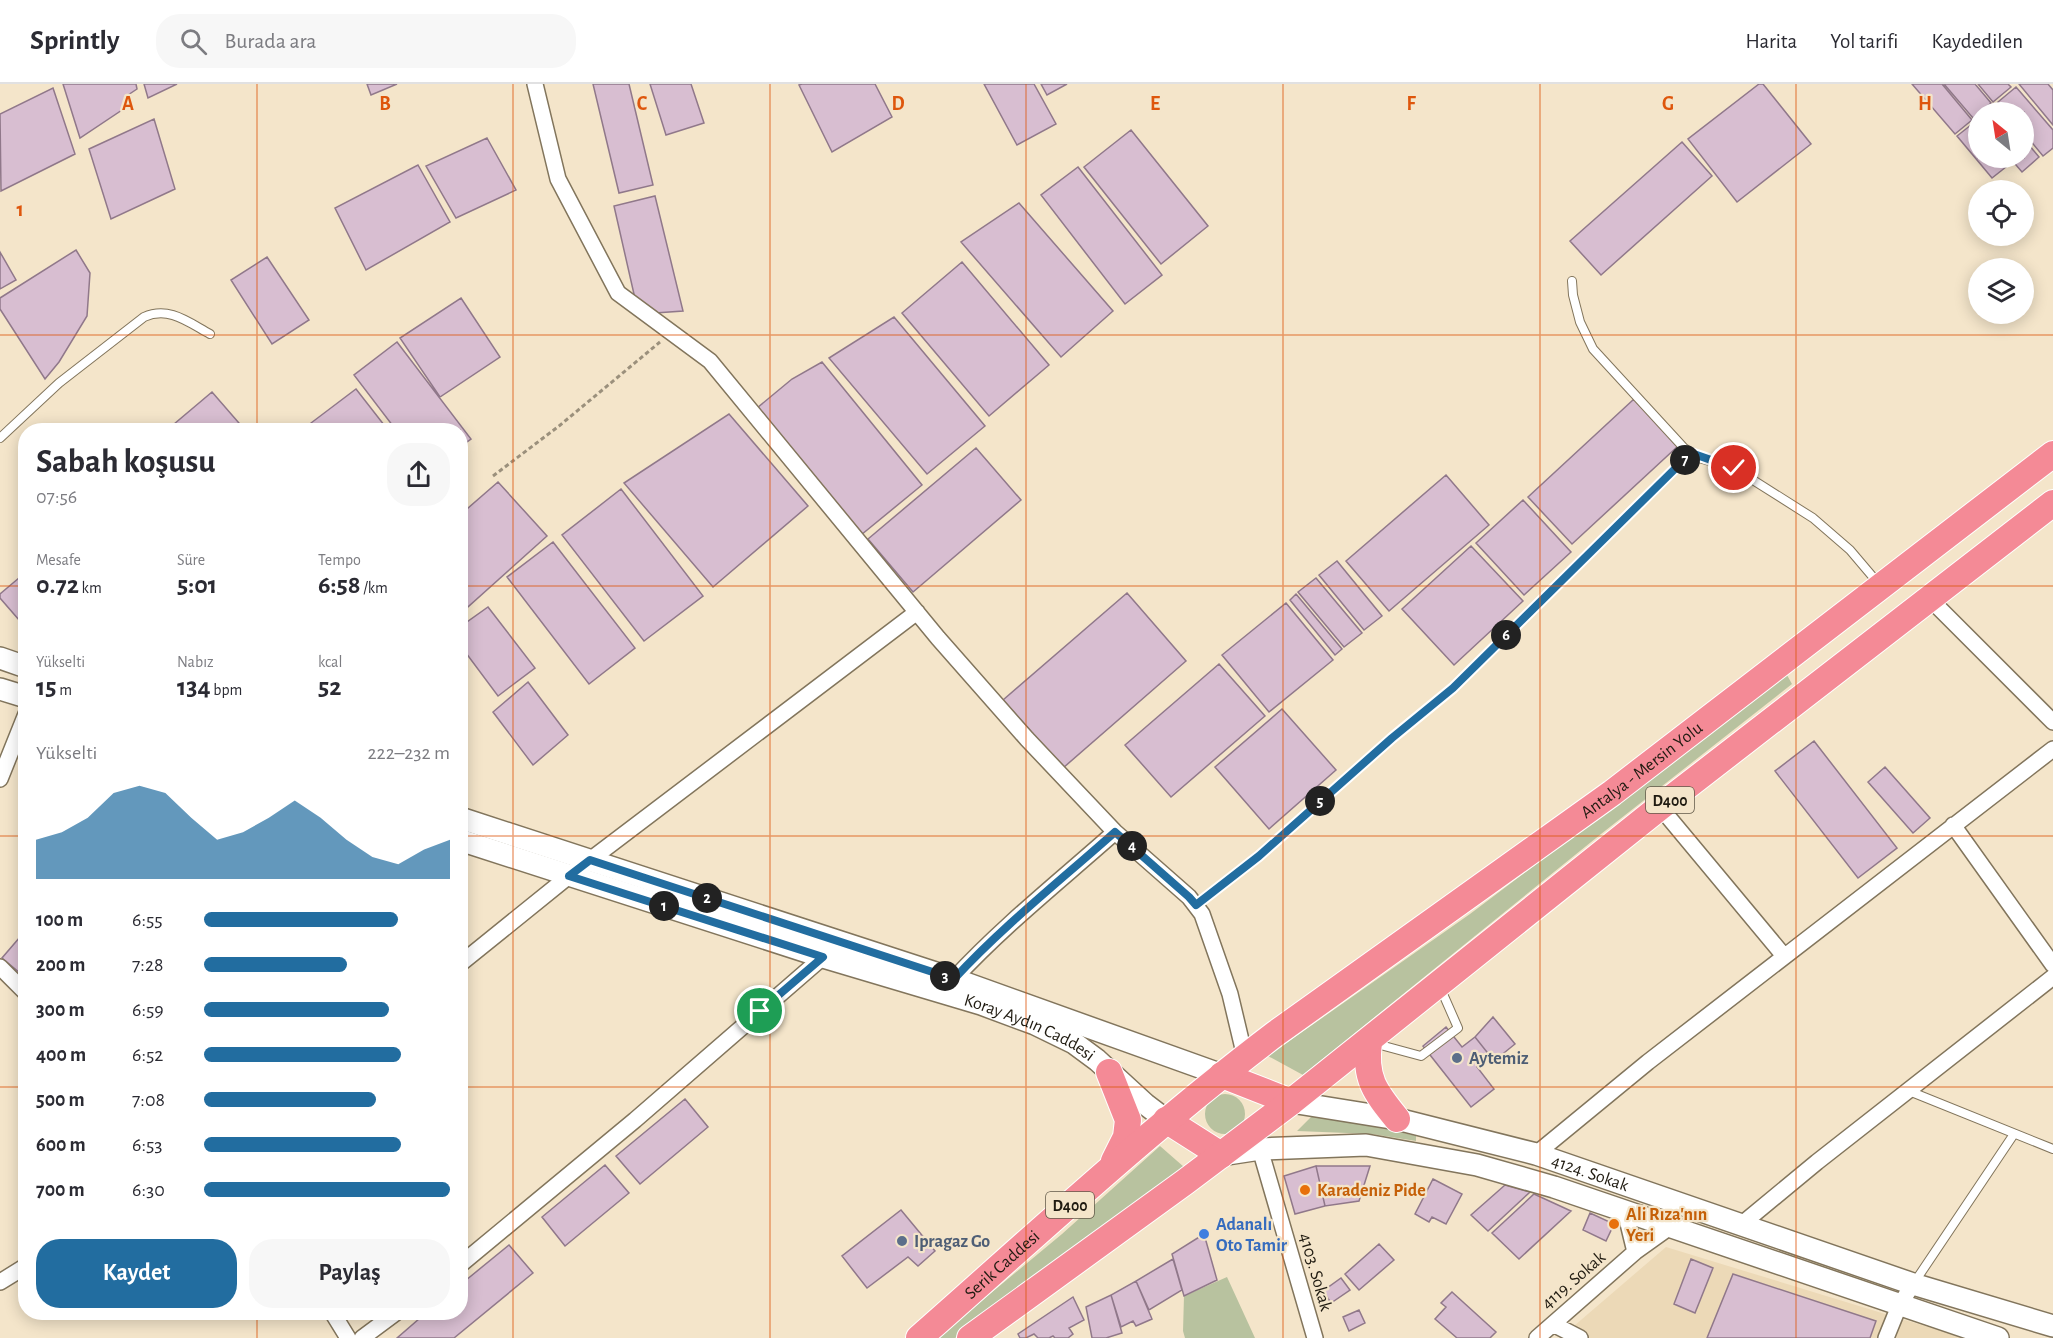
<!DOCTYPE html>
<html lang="tr">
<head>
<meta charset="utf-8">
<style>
	body { margin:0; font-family:"Alegreya Sans",sans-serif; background:#f7f7f7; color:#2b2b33; height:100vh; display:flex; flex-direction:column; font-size:22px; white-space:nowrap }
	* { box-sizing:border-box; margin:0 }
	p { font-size:20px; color:#7c7c81 }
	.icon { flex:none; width:33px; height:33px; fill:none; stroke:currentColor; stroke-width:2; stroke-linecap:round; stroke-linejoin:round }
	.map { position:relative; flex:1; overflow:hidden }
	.side { position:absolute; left:18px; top:339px; width:450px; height:897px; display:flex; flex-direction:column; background:#fff; border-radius:24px; box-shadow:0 3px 15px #0003 }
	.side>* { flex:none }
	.needle { width:39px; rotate:330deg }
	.tools { position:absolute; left:1968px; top:18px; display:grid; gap:12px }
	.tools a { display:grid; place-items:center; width:66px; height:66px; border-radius:50%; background:#fff; box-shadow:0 3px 15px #0003; font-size:30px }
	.pin { position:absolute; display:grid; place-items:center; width:51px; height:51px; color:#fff; margin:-26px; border:3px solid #fff; border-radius:50%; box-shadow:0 2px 6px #0007 }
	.km { position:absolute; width:30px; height:30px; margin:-15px; border-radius:50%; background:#222; color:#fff; font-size:16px; line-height:30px; text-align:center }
	.round { display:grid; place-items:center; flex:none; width:63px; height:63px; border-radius:24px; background:#f7f7f7 }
	.overview { display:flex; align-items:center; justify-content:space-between; height:102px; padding:0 18px }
	h1 { font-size:33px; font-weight:600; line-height:45px }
	.figures { display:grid; grid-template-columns:repeat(3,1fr); gap:9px; height:102px; padding:6px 18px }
	.figures div { display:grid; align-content:center }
	.figures b { font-size:26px; font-weight:600 }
	.figures small { font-size:16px; font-weight:400 }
	.figures p { font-size:16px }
	.chart { height:168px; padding:12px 18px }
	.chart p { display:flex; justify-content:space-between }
	.chart svg { width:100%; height:108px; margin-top:6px; fill:#226da0; opacity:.7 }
	.primary-button { display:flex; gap:12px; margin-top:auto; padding:12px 18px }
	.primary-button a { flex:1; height:69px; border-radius:24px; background:#226da0; color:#fff; font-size:24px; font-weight:600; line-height:69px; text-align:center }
	.primary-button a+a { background:#f7f7f7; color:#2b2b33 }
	ul { padding:0 18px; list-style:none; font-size:20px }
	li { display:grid; grid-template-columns:96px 72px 1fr; align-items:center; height:45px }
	li i { height:15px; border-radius:8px; background:#226da0 }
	header { display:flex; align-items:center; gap:36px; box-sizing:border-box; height:84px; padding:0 30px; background:#fff; border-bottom:2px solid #e1e1e2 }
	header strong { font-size:28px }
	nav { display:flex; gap:33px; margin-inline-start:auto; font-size:21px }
	.search { width:420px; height:54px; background:#f7f7f7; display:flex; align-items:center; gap:15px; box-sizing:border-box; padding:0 21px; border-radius:24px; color:#7c7c81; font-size:22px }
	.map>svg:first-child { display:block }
	.built { fill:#ecd9b7 }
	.green { fill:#b8c29f }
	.building { fill:#d8bed1; stroke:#90788a; stroke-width:1.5 }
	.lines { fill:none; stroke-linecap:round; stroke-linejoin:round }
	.service-casing { stroke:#82755c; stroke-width:10 }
	.minor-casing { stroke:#82755c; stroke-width:18 }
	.secondary-casing { stroke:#82755c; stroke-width:24 }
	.trunk-casing { stroke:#fff; stroke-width:28 }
	.path { stroke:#9b907c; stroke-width:3; stroke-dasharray:4.5 3; stroke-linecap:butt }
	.service { stroke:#fff; stroke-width:8 }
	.minor { stroke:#fff; stroke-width:15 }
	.secondary { stroke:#fff; stroke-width:21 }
	.trunk { stroke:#f48a96; stroke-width:26 }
	.route-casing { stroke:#fff; stroke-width:12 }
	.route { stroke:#226da0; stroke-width:8 }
	.grid { fill:none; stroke:#de560c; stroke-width:1.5; stroke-opacity:0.55 }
	.service-dot { fill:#5c6f8a; stroke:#f4e5ca; stroke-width:2 }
	.food-dot { fill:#e8710a; stroke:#f4e5ca; stroke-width:2 }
	.shop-dot { fill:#3f7fe0; stroke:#f4e5ca; stroke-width:2 }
	.labels { text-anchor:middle; stroke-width:4.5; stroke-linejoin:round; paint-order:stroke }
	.shield { fill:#f4e5ca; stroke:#605848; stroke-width:1.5 }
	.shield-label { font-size:16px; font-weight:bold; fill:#201b11 }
	.street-label { font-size:18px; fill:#201b11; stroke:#f4e5ca }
	.service-label { font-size:18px; font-weight:bold; fill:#4e5e75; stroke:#f4e5ca; text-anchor:start }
	.food-label { font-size:18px; font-weight:bold; fill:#c56008; stroke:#f4e5ca; text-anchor:start }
	.shop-label { font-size:18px; font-weight:bold; fill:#366cbe; stroke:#f4e5ca; text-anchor:start }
	.grid-label { font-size:20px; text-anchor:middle; font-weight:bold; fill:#de560c; stroke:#f4e5ca; stroke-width:4.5; stroke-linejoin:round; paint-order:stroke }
</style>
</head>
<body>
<header>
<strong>Sprintly</strong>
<div class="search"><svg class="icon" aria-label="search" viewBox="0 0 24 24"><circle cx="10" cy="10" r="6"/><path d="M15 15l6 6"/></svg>Burada ara</div>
<nav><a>Harita</a><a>Yol tarifi</a><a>Kaydedilen</a></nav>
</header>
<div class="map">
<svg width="2053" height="1254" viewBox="0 0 2053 1254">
	<rect width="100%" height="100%" fill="#f4e5ca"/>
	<path class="built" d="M1666 1163 1908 1237 1966 1254H1560Z"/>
	<path class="green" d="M1787 591 1792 600 1601 750 1303 991 1268 972 1470 830Z
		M1205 1030a20 20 0 1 1 40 0a20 20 0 1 1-40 0Z
		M1312 1032 1371 1041 1416 1052V1057L1372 1050 1297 1047Z
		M1160 1062 1184 1083 955 1254H937L1062 1150Z
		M1227 1193 1255 1254H1185L1183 1247 1184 1212Z"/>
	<path class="building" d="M63 0H136L137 5 125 13 128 22 80 54Z
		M144 0H177L148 14Z
		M367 0H397L371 11Z
		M593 0H629L653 101 619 109Z
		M650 0H691L704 39 666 51Z
		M802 0H875L892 33 832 68 799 1Z
		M984 0H1034L1056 40 1017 61Z
		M1041 0H1067L1047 11Z
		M1759 0H1763L1811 60 1737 118 1688 55Z
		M1912 0H1942L1972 36 1955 50Z
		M1944 0H1975L1991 19 1973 34Z
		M1978 0H2008L2011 3 1993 18Z
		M2019 0H2048L2053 6V41Z
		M2016 3 2053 46V64L2043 72 2024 49V28H2007L1998 18Z
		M53 4 75 70 1 107 0 30Z
		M154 35 175 105 111 135 89 65Z
		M1976 37 1978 40V74H2006L2011 79 1992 94 1957 52Z
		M1131 46 1208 142 1161 180 1084 83Z
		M487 54 516 106 456 134 426 82Z
		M2024 55 2039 73 2022 88 2010 74H2024Z
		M1682 58 1712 92 1601 191 1570 157Z
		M418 81 450 138 366 186 335 124Z
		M1078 83 1162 191 1125 220 1041 111Z
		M655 112 683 227 655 229 636 219 614 122Z
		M1019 119 1113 227 1061 273 961 158Z
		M76 166 90 189 87 232 59 278 45 295 0 225V214Z
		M0 168 16 196 0 205Z
		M267 173 309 236 272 260 231 196Z
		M962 178 1049 281 989 332 902 229Z
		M461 214 500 273 440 313 400 254Z
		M894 233 985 342 927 390 829 274Z
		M397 258 471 355 460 363V346H396L354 291Z
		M822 278 922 401 861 451 757 324 792 295Z
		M356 305 388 346H317L311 339Z
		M212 308 245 346H167Z
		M1634 315 1678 362 1572 460 1528 413Z
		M729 330 808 422 713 503 624 399Z
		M976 364 1021 416 913 508 868 455Z
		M1446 391 1489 441 1389 527 1346 477Z
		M498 398 547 452 460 530V431Z
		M621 405 703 512 644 557 562 451Z
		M1523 416 1571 468 1524 511 1476 459Z
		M553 458 635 564 589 600 507 493Z
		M1471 462 1523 517 1454 581 1402 525Z
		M1337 477 1382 532 1364 546 1319 491Z
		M26 488V544L0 514V510Z
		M1316 494 1362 549 1344 563 1298 508Z
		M1127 509 1186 577 1063 684 1003 616Z
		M1296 510 1342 565 1335 571 1290 516Z
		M1286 519 1333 576 1269 628 1222 571Z
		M488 523 535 584 498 612 460 561V543Z
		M1219 580 1265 632 1171 713 1125 661Z
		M528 598 568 651 533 681 493 628Z
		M1282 625 1336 686 1269 745 1215 683Z
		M1814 657 1897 764 1858 794 1775 687Z
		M1885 683 1930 734 1913 749 1868 698Z
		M26 846V882L20 889 2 874Z
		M1493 933 1515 960 1494 977 1475 953Z
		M1446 943 1462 963 1475 953 1491 973 1477 983 1494 1005 1471 1023 1423 962Z
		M685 1015 708 1043 640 1100 616 1072Z
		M605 1081 629 1109 565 1162 542 1133Z
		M1316 1082H1370L1359 1117 1325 1122Z
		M1316 1082 1325 1122 1295 1130 1284 1092Z
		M1433 1095 1462 1110 1446 1140 1432 1133 1429 1138 1415 1130Z
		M1505 1101 1530 1108 1488 1147 1471 1131Z
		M1534 1110 1571 1127 1519 1175 1492 1149Z
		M901 1126 935 1167 918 1182 908 1173 867 1204 842 1172Z
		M1590 1129 1614 1140 1606 1157 1583 1146Z
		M1204 1150 1217 1196 1184 1212 1172 1170Z
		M1379 1160 1394 1176 1359 1206 1345 1190Z
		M509 1161 533 1189 454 1254H397L427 1228H460V1201Z
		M1173 1175 1182 1206 1149 1226 1136 1197Z
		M1691 1175 1713 1184 1695 1229 1674 1220Z
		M1733 1190 1876 1237 1870 1254H1707Z
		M1341 1194 1350 1206 1331 1219 1323 1207Z
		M1136 1197 1152 1235 1136 1242 1133 1237 1121 1243 1111 1211Z
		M1452 1208 1496 1248 1490 1254H1457L1435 1235 1446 1223 1441 1219Z
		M1111 1211 1122 1249 1106 1254H1092L1086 1223Z
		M1073 1213 1084 1236 1069 1244 1073 1250 1068 1254H1055L1053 1252 1049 1254H1038L1034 1250 1026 1254H1020L1018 1250Z
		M1359 1226 1365 1239 1349 1247 1343 1233Z"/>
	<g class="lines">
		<defs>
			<path id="service" d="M1572 197 1573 211 1580 238 1593 265 1684 364 1699 374 1734 384 1813 434 1850 466 1878 499
				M0 354 59 299 144 233C169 222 188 238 210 250
				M1196 821 1259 772 1392 654 1453 604 1691 370
				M1373 959 1421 972 1458 944 1440 903
				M1909 1007 2053 1065
				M1914 1199 2014 1050"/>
			<path id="minor" d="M535 0 558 95 618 209 710 277 938 554 1027 655 1115 748 1189 813 1202 830 1230 910 1245 973
				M1929 514 2053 638
				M0 695 26 630
				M1660 723 1784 872
				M1953 741 2053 881
				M460 880 569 792 917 528
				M0 883 26 909
				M954 895C1003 842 1061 796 1115 748
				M1260 1065 1315 1254
				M1536 1070 1648 978 2053 665
				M1625 1127 1635 1168 1670 1143
				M1742 1140 1817 1078 2053 893
				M460 1181 635 1036 823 873
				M0 1198 26 1182
				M332 1228 348 1254
				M1553 1240 1580 1254
				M362 1254 397 1228
				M1537 1254 1635 1168
				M1886 1254 1899 1222 1913 1200"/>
			<g id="secondary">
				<path d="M0 574 26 583"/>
				<path d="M0 605 26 613"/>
				<path d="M460 734 954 895 1222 991"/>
				<path id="s1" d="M460 756 823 873 981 920 1035 940 1074 959 1097 976 1145 1020 1166 1036"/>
				<path id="s2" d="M1291 1018 1397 1035 1536 1070 1913 1200 2053 1242"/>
				<path d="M1221 1071 1260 1065 1366 1061 1477 1081 1554 1103 1998 1254"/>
			</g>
			<g id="trunk">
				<path d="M1369 958C1364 994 1375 1008 1397 1035"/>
				<path d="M1109 988 1128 1036 1126 1053 1114 1077"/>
				<path d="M1222 991 1291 1018"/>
				<path d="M1166 1036 1221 1071"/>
				<path id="s3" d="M919 1254C1036 1151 1151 1044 1275 950L1612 709 2053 370"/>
				<path d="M970 1254 1185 1098 1291 1018 1660 723 2053 419"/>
			</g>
		</defs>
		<use href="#service" class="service-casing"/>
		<use href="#minor" class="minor-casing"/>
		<use href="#secondary" class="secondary-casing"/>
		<use href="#trunk" class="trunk-casing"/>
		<path class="path" d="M493 392 559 342 660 258"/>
		<use href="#service" class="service"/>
		<use href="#minor" class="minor"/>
		<use href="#secondary" class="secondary"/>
		<use href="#trunk" class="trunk"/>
	</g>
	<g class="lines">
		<defs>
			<path id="route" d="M760 927 823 873 569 792 590 776 954 895C1003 842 1061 796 1115 748L1189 813 1196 821 1259 772 1392 654 1453 604 1691 369 1734 384"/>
		</defs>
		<use href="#route" class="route-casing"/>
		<use href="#route" class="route"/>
	</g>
	<path class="grid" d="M257 0V346M513 0V1254M770 0V1254M1026 0V1254M1283 0V1254M1540 0V1254M1796 0V1254M0 251H2053M0 502H26M460 502H2053M0 752H26M460 752H2053M0 1003H26M460 1003H2053M257 1228V1254"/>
	<g class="service-dot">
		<circle cx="1457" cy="974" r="6"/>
		<circle cx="902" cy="1157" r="6"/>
	</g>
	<g class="food-dot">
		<circle cx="1305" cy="1106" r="6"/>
		<circle cx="1614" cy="1140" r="6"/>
	</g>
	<circle class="shop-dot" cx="1204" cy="1150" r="6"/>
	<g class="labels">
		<g class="shield">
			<rect x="1646" y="703" width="48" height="26" rx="4.5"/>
			<rect x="1046" y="1108" width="48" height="26" rx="4.5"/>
		</g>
		<g class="shield-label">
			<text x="1670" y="722">D400</text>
			<text x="1070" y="1127">D400</text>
		</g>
		<g class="street-label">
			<text dy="6" stroke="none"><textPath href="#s3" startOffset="920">Antalya - Mersin Yolu</textPath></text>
			<text dy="6" stroke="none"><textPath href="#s1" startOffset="600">Koray Aydın Caddesi</textPath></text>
			<text dy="6" stroke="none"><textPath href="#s2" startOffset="308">4124. Sokak</textPath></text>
			<text dy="6" stroke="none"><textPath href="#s3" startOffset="111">Serik Caddesi</textPath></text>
			<text transform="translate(1316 1188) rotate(74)" y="6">4103. Sokak</text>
			<text transform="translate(1573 1196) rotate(-41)" y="6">4119. Sokak</text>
		</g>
		<g class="service-label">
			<text x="1469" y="980">Aytemiz</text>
			<text x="914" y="1163">Ipragaz Go</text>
		</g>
		<g class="food-label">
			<text x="1317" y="1112">Karadeniz Pide</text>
			<text x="1626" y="1136">Ali Rıza'nın<tspan x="1626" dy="21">Yeri</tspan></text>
		</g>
		<g class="shop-label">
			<text x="1216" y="1146">Adanalı<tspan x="1216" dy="21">Oto Tamir</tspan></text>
		</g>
	</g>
	<g class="grid-label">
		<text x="128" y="26">A</text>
		<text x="385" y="26">B</text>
		<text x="642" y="26">C</text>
		<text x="898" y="26">D</text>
		<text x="1155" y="26">E</text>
		<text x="1411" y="26">F</text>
		<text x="1668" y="26">G</text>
		<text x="1925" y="26">H</text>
		<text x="20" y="132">1</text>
	</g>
</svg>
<div class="tools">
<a><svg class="needle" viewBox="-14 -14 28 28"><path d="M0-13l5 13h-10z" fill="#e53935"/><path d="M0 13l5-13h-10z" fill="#7c7c81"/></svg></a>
<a><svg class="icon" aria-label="locate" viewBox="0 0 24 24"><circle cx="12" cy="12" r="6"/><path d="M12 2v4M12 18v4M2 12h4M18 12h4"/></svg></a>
<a><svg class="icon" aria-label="layers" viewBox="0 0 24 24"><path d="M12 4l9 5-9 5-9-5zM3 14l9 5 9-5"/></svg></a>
</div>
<div class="pin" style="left:760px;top:927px;background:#1e9e55"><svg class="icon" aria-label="arrive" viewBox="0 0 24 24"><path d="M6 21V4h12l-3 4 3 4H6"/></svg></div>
<div class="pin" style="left:1734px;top:384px;background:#d93025"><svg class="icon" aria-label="check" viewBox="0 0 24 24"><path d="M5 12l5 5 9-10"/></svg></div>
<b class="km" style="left:664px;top:822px">1</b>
<b class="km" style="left:707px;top:814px">2</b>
<b class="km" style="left:945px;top:892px">3</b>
<b class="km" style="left:1132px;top:762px">4</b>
<b class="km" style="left:1320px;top:717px">5</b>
<b class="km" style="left:1506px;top:551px">6</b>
<b class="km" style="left:1685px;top:376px">7</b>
<section class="side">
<div class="overview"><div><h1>Sabah koşusu</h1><p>07:56</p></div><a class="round"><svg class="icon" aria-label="share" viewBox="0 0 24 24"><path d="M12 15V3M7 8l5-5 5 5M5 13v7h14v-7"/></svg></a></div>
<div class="figures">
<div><p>Mesafe</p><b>0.72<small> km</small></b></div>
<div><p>Süre</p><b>5:01</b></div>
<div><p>Tempo</p><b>6:58<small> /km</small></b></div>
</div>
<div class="figures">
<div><p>Yükselti</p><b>15<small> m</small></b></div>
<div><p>Nabız</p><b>134<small> bpm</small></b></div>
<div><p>kcal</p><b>52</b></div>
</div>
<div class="chart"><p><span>Yükselti</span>222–232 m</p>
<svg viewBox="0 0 160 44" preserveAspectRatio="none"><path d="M0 44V28L10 25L20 19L30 9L40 6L50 9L60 19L70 28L80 25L90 19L100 12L110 19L120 28L130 35L140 38L150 32L160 28V44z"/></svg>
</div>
<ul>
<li><b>100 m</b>6:55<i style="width:79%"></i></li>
<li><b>200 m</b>7:28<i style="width:58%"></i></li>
<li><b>300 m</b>6:59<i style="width:75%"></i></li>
<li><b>400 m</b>6:52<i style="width:80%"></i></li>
<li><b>500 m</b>7:08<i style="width:70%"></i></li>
<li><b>600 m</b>6:53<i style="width:80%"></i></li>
<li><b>700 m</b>6:30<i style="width:100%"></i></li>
</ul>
<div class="primary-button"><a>Kaydet</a><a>Paylaş</a></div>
</section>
</div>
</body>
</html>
